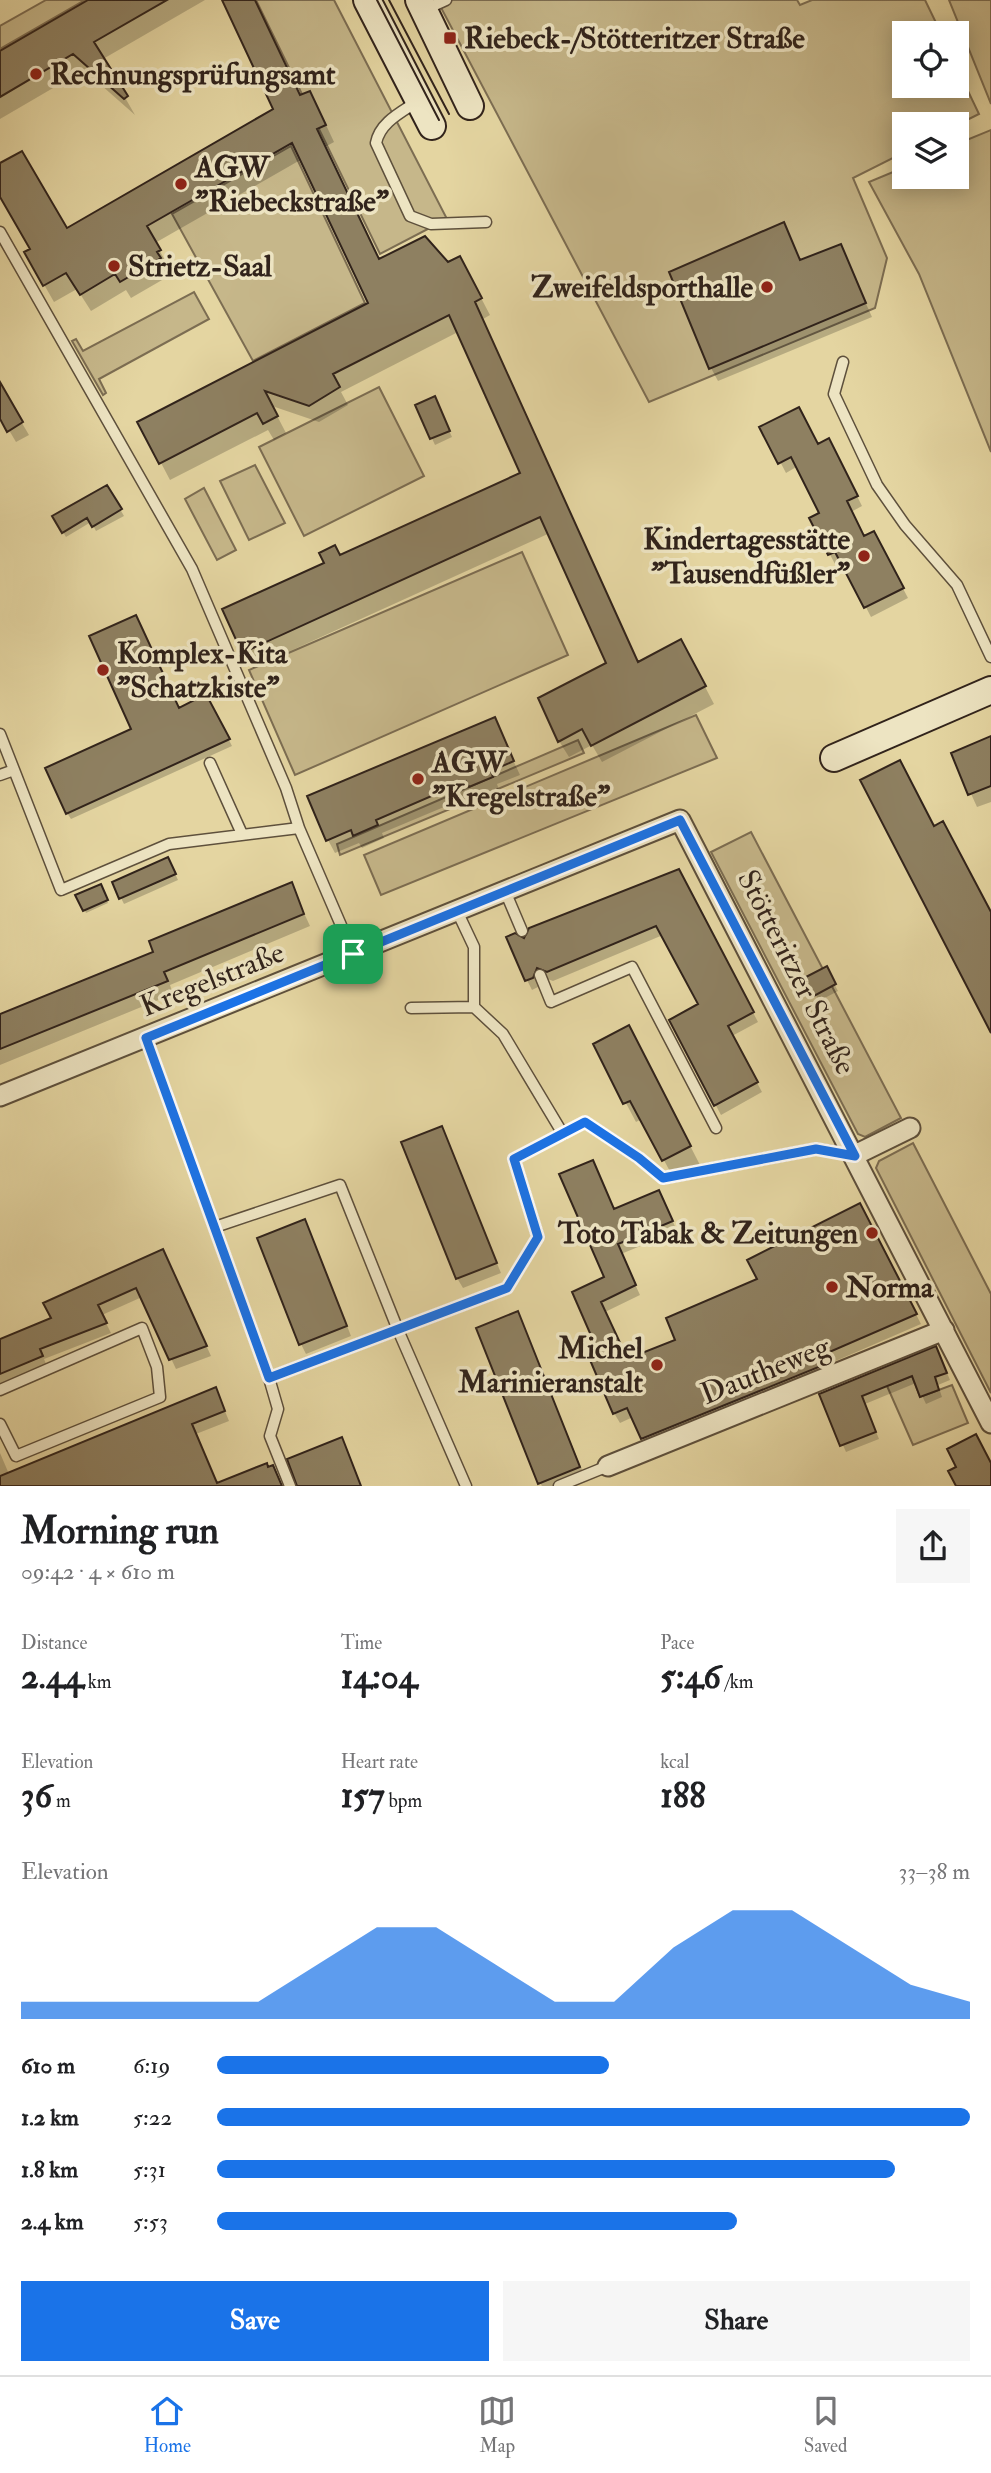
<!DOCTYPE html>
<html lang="en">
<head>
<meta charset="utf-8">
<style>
	body { margin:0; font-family:"IM FELL Double Pica",serif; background:#f6f6f6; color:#202124; height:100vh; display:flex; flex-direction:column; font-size:26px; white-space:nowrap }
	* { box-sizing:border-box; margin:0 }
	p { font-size:23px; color:#757577 }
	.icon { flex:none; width:38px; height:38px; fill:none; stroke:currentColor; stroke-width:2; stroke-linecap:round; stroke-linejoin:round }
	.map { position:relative; height:1486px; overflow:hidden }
	.panel { display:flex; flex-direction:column; background:#fff; flex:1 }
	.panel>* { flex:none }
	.controls { position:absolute; left:892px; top:21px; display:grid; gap:14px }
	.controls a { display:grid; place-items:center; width:77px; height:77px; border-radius:0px; background:#fff; box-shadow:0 4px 18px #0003; font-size:35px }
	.pin { position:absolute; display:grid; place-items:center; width:60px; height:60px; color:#fff; margin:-30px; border-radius:14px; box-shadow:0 4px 10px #0006 }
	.round { display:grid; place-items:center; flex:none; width:74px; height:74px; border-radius:0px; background:#f6f6f6 }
	.overview { display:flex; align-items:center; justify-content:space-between; height:119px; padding:0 21px }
	h1 { font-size:38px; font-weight:700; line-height:52px }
	.metrics { display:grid; grid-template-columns:repeat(3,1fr); gap:10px; height:119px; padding:7px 21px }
	.metrics div { display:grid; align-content:center }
	.metrics b { font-size:35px; font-weight:700 }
	.metrics small { font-size:19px; font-weight:400 }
	.metrics p { font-size:19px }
	.chart { height:196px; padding:14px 21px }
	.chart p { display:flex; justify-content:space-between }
	.chart svg { width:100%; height:126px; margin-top:7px; fill:#1a73e8; opacity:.7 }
	.button { display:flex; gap:14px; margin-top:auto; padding:14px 21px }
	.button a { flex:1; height:80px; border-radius:0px; background:#1a73e8; color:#fff; font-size:28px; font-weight:700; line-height:80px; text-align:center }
	.button a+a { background:#f6f6f6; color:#202124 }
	ul { padding:0 21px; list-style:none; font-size:23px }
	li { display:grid; grid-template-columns:112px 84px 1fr; align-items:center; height:52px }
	li i { height:18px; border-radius:9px; background:#1a73e8 }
	.menu { display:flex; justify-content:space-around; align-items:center; height:98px; border-top:2px solid #e0e0e0; background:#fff; font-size:19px; color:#757577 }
	.menu a { display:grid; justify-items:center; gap:4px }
	.menu .active { color:#1a73e8 }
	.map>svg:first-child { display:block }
	.green { fill:#c6b78a; stroke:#7c6d52; stroke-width:2 }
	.shadow { fill:#0003 }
	.building { fill:#8e8061; stroke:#31231b; stroke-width:2 }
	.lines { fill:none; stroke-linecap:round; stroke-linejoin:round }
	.lane-casing { stroke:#5e503c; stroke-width:13 }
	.street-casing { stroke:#5e503c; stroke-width:23 }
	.secondary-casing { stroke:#31231b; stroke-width:30 }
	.lane { stroke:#ede4c2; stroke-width:10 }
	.street { stroke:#ede4c2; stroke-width:19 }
	.secondary { stroke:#ede4c2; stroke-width:26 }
	.tram { stroke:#31231b; stroke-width:2 }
	.route-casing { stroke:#fff; stroke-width:14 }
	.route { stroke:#1a73e8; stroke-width:9 }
	.poi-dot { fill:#8f2418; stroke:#ede4c2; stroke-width:2.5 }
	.labels { text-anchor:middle; stroke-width:7; stroke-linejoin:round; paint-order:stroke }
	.poi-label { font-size:30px; font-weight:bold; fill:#31231b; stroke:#ede4c2; text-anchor:start }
	.street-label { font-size:30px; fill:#31231b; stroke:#ede4c2 }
</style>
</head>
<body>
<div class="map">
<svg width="991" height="1486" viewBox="0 0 991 1486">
	<rect width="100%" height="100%" fill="#e4d5a1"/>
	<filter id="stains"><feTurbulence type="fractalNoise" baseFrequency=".00286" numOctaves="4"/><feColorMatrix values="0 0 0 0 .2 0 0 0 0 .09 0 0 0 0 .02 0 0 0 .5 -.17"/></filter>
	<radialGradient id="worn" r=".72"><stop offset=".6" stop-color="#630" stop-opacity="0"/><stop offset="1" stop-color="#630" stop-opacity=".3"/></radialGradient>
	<path class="green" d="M46 0H85L0 49V26Z
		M256 0H334L447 219 380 254Z
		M437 0H797L800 5 812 0H925L941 33H905V86H957V68L979 114 957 125 905 124V152L853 178 887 258 875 308 649 402Z
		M949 0H991V104Z
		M991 130V452L919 274 869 182 905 167V177H957V144Z
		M291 146 365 303 253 361 172 214Z
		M194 292 209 319 99 379 106 393 103 395 72 341 76 339 83 351Z
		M379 387 424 476 304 536 259 447Z
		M255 465 285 523 249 540 220 481Z
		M204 488 236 550 217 560 185 499Z
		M522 552 568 655 295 775 249 670Z
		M696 715 717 758 381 895 364 855Z
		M578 740 584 753 340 855 337 844Z
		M751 832 901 1118 865 1137 858 1134 711 852Z
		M913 1143 991 1294V1393L876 1168 879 1161Z
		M912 1376 920 1397 952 1385 968 1423 913 1445 887 1386Z"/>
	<path class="shadow" d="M91 0H205L103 59 135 115 84 70 0 119V53Z
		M224 0H255L301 97 319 110 334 142 325 147 380 261 447 264 469 275 490 315 483 319 639 664 690 658 714 704 602 762 592 745 569 757 559 741 608 664 550 533 253 668 244 652 340 557 523 474 458 332 341 392 348 405 319 422 272 406 286 433 274 440 268 430 170 480 140 423 371 304 302 159 155 243 169 267 165 269 169 276 131 298 126 290 91 311 77 289 54 302 26 253 36 256 0 194V165L66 230 275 110Z
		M783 225 801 261 840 246 872 317 718 381 711 368Z
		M0 386 29 435 16 442 0 415Z
		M437 404 452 437 435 445 417 406Z
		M762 427 834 450 862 506 851 512 864 538 879 543 908 598 871 617 842 561 835 564 811 519 822 513 798 466 786 473Z
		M107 487 124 516 96 531 91 522 66 537 54 517Z
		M206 696 232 746 71 819 67 813 178 710Z
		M494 719 520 775 497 784 499 790 478 799 475 794 382 833 384 838 362 848 359 843 335 853 328 840Z
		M991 738V802L977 807 953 754Z
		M171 865 178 880 124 904 121 898Z
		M684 881 758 1022 732 1036 762 1092 721 1115 671 1021 700 1005 663 935 553 981 542 977 538 987 532 990 527 980 525 940Z
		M291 885 310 926 170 985 173 994 0 1065V1015L155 953Z
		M100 886 108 903 86 913 78 896Z
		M826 969 838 991 819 1001 807 979Z
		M595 1045 639 1046 700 1165 674 1179 642 1119 636 1122Z
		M441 1128 501 1273 463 1288 457 1278Z
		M593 1162 615 1210 664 1201 677 1231 621 1254 640 1295 605 1312 622 1349 633 1359 677 1341 759 1279 865 1215 921 1324 831 1363 835 1372 648 1448 633 1417 620 1423 614 1413 603 1357 574 1293 606 1278Z
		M310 1231 351 1336 306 1354 301 1344Z
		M168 1261 211 1356 176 1369 142 1297 102 1315 111 1333 44 1359 47 1366 0 1385V1341L53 1319Z
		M522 1323 585 1477 562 1486H542L540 1483Z
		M940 1356 950 1380 938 1385 942 1397 926 1404 916 1383 865 1404 879 1439 846 1452 821 1395Z
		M220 1399 229 1421 196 1434 218 1486H0V1453L9 1474Z"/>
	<path class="building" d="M88 0H167L94 42 128 96 124 99 73 54 0 97V51Z
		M222 0H255L300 95 310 91 326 125 317 129 379 259 425 236 448 262 460 256 482 298 475 302 638 662 681 639 706 686 591 746 582 729 558 742 538 698 606 663 540 517 242 653 222 609 324 563 319 553 335 545 340 555 520 473 449 315 333 374 340 387 309 406 265 391 278 416 263 424 257 413 159 464 137 422 368 303 292 143 147 226 161 250 157 252 161 258 120 282 115 274 80 295 66 273 43 286 24 252 30 249 0 197V163L22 151 67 228 273 109Z
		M784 222 800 260 841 244 866 303 709 369 669 272Z
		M0 382 23 422 7 432 0 419Z
		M435 396 450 431 430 439 415 405Z
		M799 407 818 444 829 438 858 496 847 501 864 536 874 531 904 588 864 608 835 552 828 555 809 518 819 513 791 457 778 464 759 427Z
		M107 485 122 509 92 527 87 518 62 533 52 516Z
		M136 615 179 708 206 694 230 739 66 814 45 768 131 729 89 636Z
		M495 717 514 761 491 771 493 777 469 787 466 781 376 820 378 825 353 836 351 830 326 841 307 796Z
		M991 736V786L968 795 951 753Z
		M900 760 934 826 943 821 991 912V1033L860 780Z
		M168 857 176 874 119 899 112 882Z
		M679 869 754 1012 728 1026 758 1082 714 1106 669 1020 698 1004 656 926 547 972 537 968 533 978 525 981 506 937 515 933 524 938 529 928Z
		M292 882 304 914 164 972 168 981 0 1049V1014L153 952 149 941Z
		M101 884 108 900 83 911 75 895Z
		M827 966 836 984 814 996 804 978Z
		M629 1025 691 1146 662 1161 630 1101 623 1104 593 1044Z
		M442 1126 497 1263 456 1279 401 1142Z
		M593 1160 614 1209 659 1190 673 1221 618 1244 636 1285 601 1302 622 1347 627 1345 632 1357 675 1340 666 1318 757 1279 747 1260 860 1203 917 1314 827 1353 831 1362 641 1439 627 1408 613 1414 590 1360 600 1356 572 1292 604 1277 559 1174Z
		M305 1219 347 1326 299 1345 257 1238Z
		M163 1249 207 1346 169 1360 136 1288 98 1305 107 1323 40 1349 43 1356 0 1374V1339L51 1318 43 1303Z
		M518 1311 580 1467 538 1484 476 1328Z
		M936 1346 947 1373 935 1377 939 1390 920 1397 912 1376 862 1396 876 1432 840 1446 819 1394Z
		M216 1387 225 1411 192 1424 217 1483 267 1463 268 1467 273 1465 282 1486H0V1476Z
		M976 1434 991 1463V1486H956L948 1471 956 1467 947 1449Z
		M342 1437 361 1486H297L287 1459Z"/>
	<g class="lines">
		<defs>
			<path id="lane" d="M424 10 446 0
				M418 101C402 112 380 122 376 143L410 216 431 224 486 222
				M0 232 192 569 286 788 299 828 353 953
				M843 362 834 394 877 485 905 525 957 585 991 657
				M0 734 61 890 169 844 299 828
				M210 763 242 834
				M0 775 14 770
				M505 891 522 931
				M457 911 474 947V1007
				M540 975 551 1002 632 967 716 1128
				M411 1008 474 1007 503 1034 563 1134
				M146 1038 269 1378 278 1409 270 1436 290 1486
				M215 1227 340 1185 398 1330 466 1486
				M269 1378 507 1288 538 1237 514 1159 585 1122 639 1158 663 1178 816 1149 854 1155
				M0 1390 142 1328 157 1367 160 1397 16 1456 0 1424
				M559 1486 608 1466"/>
			<path id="street" d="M0 1096 680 820 991 1423
				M855 1155 910 1128
				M608 1466 944 1330"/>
			<path id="secondary" d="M367 0 432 126
				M419 0 470 106
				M834 758 991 690"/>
		</defs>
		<use href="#lane" class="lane-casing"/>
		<use href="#street" class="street-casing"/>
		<use href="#secondary" class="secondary-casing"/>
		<use href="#lane" class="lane"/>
		<use href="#street" class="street"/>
		<use href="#secondary" class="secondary"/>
		<path class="tram" d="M377 0 439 120
			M389 0 449 114"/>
	</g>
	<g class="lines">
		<defs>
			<path id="route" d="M680 820 855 1156 816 1149 663 1178 639 1158 585 1122 514 1159 538 1237 507 1288 269 1378 146 1038Z"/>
		</defs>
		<use href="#route" class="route-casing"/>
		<use href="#route" class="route"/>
	</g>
	<g class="poi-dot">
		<rect x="443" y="31" width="14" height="14" rx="3.5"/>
		<circle cx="36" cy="74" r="7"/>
		<circle cx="181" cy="184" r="7"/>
		<circle cx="114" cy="266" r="7"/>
		<circle cx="767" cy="287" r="7"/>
		<circle cx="864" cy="556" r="7"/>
		<circle cx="103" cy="670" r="7"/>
		<circle cx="418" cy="779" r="7"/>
		<circle cx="872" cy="1233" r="7"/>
		<circle cx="832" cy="1287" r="7"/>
		<circle cx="657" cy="1365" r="7"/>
	</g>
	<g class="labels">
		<g class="poi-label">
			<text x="464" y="48">Riebeck-/Stötteritzer Straße</text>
			<text x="50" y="84">Rechnungsprüfungsamt</text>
			<text x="195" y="177">AGW<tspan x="195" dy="34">"Riebeckstraße"</tspan></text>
			<text x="128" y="276">Strietz-Saal</text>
			<text x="753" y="297" text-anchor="end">Zweifeldsporthalle</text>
			<text x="850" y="549" text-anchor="end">Kindertagesstätte<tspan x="850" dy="34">"Tausendfüßler"</tspan></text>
			<text x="117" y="663">Komplex-Kita<tspan x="117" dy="34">"Schatzkiste"</tspan></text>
			<text x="432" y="772">AGW<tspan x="432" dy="34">"Kregelstraße"</tspan></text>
			<text x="858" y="1243" text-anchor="end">Toto Tabak &amp; Zeitungen</text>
			<text x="846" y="1297">Norma</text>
			<text x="643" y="1358" text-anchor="end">Michel<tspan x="643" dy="34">Marinieranstalt</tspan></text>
		</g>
		<g class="street-label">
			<text transform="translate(797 972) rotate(63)" y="10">Stötteritzer Straße</text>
			<text transform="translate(212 979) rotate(-22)" y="10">Kregelstraße</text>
			<text transform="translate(765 1370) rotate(-22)" y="10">Dautheweg</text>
		</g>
	</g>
	<rect width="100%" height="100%" filter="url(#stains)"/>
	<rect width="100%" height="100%" fill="url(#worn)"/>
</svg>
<div class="controls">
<a><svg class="icon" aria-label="locate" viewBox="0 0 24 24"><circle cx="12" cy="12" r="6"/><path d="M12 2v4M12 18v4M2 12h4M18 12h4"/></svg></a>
<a><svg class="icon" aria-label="layers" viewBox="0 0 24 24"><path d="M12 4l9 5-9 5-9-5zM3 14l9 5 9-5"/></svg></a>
</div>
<div class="pin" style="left:353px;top:954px;background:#1e9e55"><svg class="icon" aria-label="arrive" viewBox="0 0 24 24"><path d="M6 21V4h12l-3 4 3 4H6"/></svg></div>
</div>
<section class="panel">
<div class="overview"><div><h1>Morning run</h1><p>09:42 · 4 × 610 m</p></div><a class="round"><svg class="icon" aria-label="share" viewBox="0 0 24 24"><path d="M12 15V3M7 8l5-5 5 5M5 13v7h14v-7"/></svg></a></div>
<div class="metrics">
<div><p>Distance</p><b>2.44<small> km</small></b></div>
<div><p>Time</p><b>14:04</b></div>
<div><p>Pace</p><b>5:46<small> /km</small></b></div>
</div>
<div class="metrics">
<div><p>Elevation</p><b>36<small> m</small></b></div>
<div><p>Heart rate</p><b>157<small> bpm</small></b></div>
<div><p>kcal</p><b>188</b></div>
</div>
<div class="chart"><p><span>Elevation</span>33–38 m</p>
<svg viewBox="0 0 160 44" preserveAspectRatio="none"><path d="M0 44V38L10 38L20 38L30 38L40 38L50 25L60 12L70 12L80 25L90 38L100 38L110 19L120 6L130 6L140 19L150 32L160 38V44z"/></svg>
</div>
<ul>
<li><b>610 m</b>6:19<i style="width:52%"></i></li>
<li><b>1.2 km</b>5:22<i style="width:100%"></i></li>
<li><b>1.8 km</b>5:31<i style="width:90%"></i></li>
<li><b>2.4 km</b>5:53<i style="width:69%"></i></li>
</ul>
<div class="button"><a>Save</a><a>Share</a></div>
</section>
<nav class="menu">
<a class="active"><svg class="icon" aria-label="home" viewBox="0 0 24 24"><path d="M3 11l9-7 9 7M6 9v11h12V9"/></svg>Home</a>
<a><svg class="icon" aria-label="map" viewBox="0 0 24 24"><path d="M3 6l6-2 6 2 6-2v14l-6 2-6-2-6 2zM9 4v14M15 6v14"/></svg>Map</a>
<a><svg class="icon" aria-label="saved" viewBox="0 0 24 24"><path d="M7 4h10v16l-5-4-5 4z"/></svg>Saved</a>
</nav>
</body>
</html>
